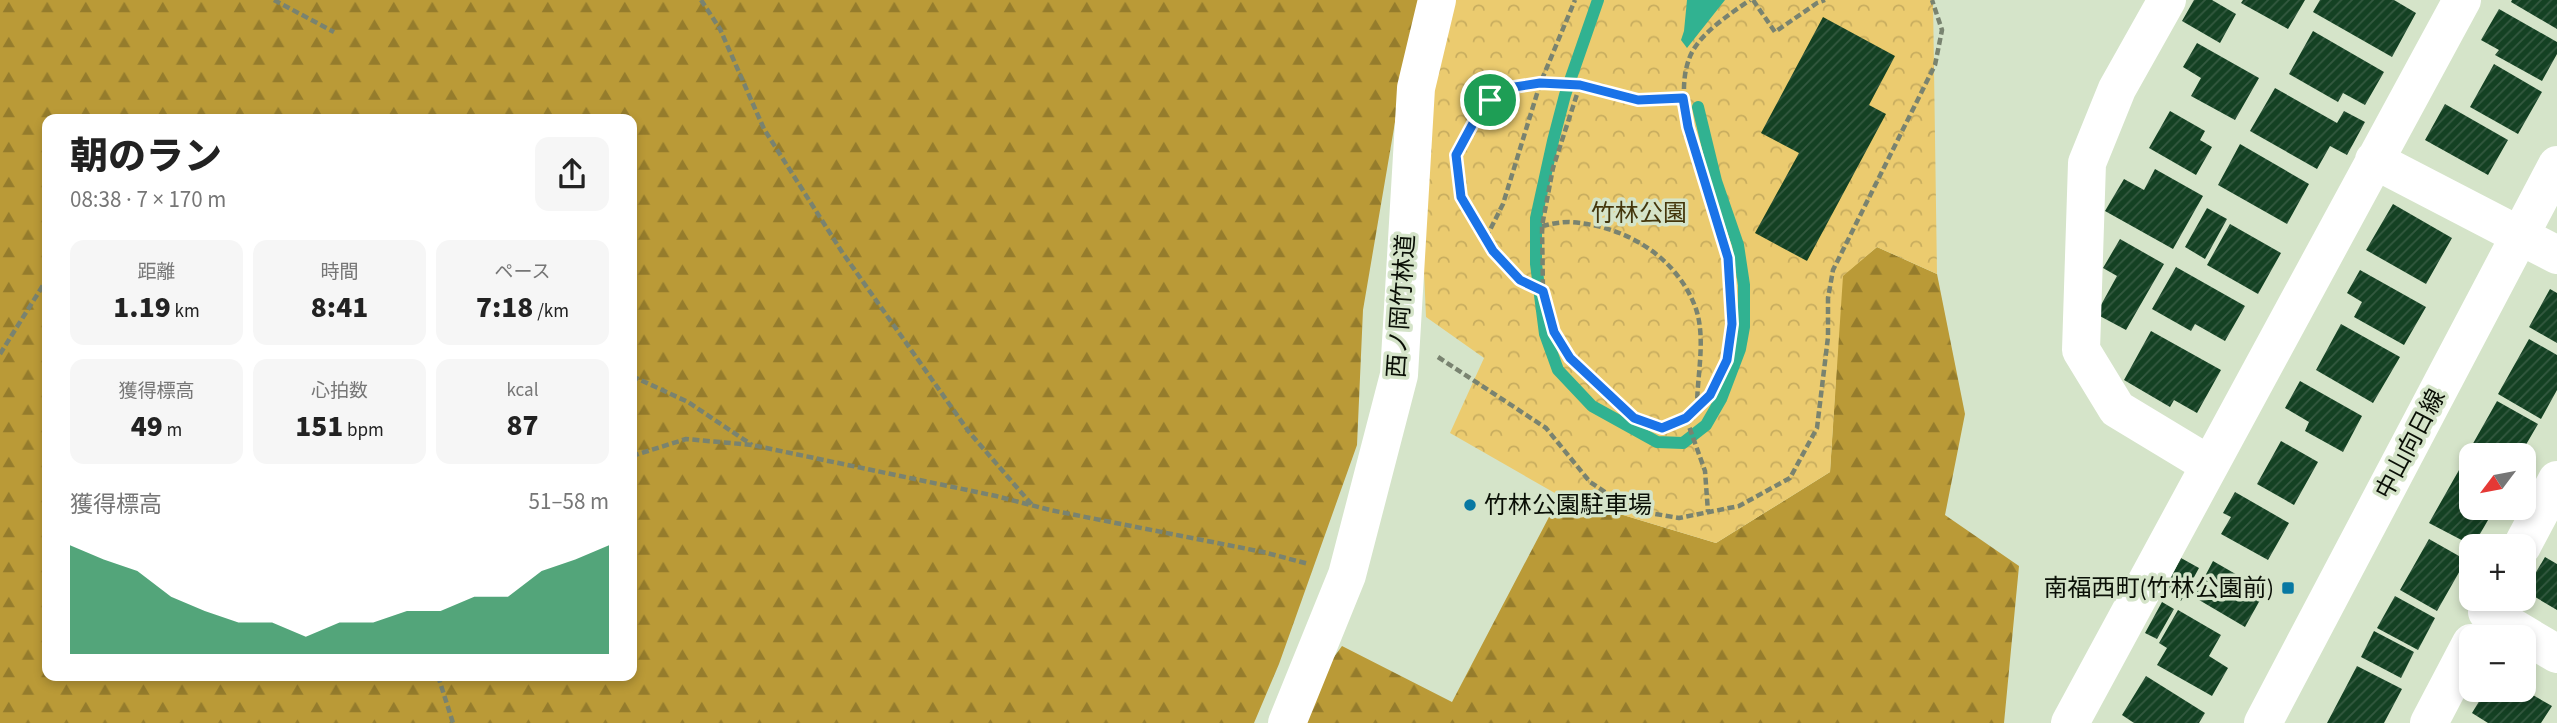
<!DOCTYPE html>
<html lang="ja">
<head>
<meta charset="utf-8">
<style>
	body { margin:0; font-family:"Source Sans 3","Noto Sans JP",sans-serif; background:#f6f6f6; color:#222; height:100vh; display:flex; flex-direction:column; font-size:26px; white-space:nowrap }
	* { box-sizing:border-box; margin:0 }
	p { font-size:23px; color:#767676 }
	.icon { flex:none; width:38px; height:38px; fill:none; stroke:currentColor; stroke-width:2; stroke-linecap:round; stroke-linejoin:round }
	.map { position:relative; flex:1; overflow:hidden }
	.drawer { position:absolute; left:42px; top:114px; width:595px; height:567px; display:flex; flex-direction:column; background:#fff; border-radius:14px; box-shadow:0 4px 10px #0003 }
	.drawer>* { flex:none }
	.needle { width:46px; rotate:238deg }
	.fabs { position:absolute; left:2459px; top:443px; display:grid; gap:14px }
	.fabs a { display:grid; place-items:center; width:77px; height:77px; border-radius:14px; background:#fff; box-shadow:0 4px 10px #0003; font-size:35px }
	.pin { position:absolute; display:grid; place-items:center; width:60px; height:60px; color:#fff; margin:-30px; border:4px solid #fff; border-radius:50%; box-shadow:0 2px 7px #0007 }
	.round { display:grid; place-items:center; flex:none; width:74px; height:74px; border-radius:14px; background:#f6f6f6 }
	.head { display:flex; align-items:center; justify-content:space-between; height:119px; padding:0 28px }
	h1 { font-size:38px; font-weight:800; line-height:52px }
	.metrics { display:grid; grid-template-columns:repeat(3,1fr); gap:10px; height:119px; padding:7px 28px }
	.metrics div { display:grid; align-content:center; border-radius:14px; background:#f6f6f6; text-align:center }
	.metrics b { font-size:30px; font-weight:800 }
	.metrics small { font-size:19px; font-weight:400 }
	.metrics p { font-size:19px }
	.chart { height:196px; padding:14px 28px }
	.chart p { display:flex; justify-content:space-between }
	.chart svg { width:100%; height:126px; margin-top:7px; fill:#0b8043; opacity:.7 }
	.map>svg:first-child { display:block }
	.forest { fill:url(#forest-firs); fill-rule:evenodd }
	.park { fill:url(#park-crowns) }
	.water { fill:#31b291 }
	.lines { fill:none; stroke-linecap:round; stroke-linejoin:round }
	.stream { stroke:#31b291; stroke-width:12 }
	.building { fill:url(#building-hatch) }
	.path { stroke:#798370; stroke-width:4.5; stroke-dasharray:7 3.5; stroke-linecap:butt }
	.street { stroke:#fff; stroke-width:38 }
	.secondary { stroke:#fff; stroke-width:38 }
	.route-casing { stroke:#fff; stroke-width:14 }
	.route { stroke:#1a73e8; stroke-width:9 }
	.poi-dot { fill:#0778a2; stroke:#d5e4c9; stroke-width:2.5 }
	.labels { text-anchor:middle; stroke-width:7; stroke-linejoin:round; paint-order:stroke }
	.park-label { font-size:24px; fill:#44360c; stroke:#d5e4c9 }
	.street-label { font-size:24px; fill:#0a0f06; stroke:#d5e4c9 }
	.poi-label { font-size:24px; fill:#0a0f06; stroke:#d5e4c9; text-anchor:start }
</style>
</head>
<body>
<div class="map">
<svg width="2557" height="723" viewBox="0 0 2557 723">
	<defs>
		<pattern id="forest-firs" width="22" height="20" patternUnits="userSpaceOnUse" patternTransform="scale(1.75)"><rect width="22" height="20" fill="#ba9a37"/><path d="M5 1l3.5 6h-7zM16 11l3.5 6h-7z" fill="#957c2c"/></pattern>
		<pattern id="park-crowns" width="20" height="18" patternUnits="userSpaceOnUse" patternTransform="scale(1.75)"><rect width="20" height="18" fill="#ebcb6f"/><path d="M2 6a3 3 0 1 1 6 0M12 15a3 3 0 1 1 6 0" fill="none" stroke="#c8ad5f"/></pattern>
		<pattern id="building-hatch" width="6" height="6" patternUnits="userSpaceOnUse" patternTransform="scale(1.75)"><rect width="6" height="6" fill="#144123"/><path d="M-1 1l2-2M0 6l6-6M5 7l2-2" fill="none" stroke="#345940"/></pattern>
	</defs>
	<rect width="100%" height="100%" fill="#d5e4c9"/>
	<path class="forest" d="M0 0H1431L1401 87 1363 310 1357 445 1279 664 1254 723H0ZM47 119H632V676H47Z
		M1877 247 1937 274 1965 414 1945 515 2019 566 2004 723H1286L1342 646 1452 702 1560 496 1716 543 1830 472 1842 276Z"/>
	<path class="park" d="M1437 0H1933L1937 274 1877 247 1843 276 1830 472 1716 543 1560 496 1450 433 1484 358 1426 317 1416 88Z"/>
	<path class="water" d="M1687 0H1725L1687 48 1681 40 1684 31Z"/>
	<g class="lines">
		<path class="stream" d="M1598 0 1565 95 1553 141 1536 218V264L1545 334 1558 370 1592 406 1657 442 1683 443 1706 425 1721 399 1740 349 1744 327V285L1738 245 1716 181 1698 107"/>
	</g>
	<path class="building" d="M2194 0H2212L2236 14 2220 43 2182 21Z
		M2243 0H2305L2288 29 2241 3Z
		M2320 0H2394L2416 13 2392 57 2313 12Z
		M2512 0H2557V29L2511 2Z
		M2499 9 2557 42V54L2542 81 2495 55 2499 50 2481 40Z
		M1823 17 1895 56 1869 105 1886 114 1807 261 1755 233 1799 153 1761 133Z
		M2313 31 2384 72 2365 105 2343 93 2338 102 2289 74Z
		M2197 43 2259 78 2235 120 2191 96 2201 78 2183 67Z
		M2494 64 2542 92 2518 134 2470 107Z
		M2275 88 2337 123 2344 111 2365 122 2347 155 2330 146 2317 169 2250 131Z
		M2445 104 2508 140 2488 175 2425 140Z
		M2170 111 2205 131 2200 140 2212 147 2196 175 2149 148Z
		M2240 144 2309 184 2287 224 2218 185Z
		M2155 169 2203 196 2173 249 2105 211 2124 179 2144 190Z
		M2393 204 2452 238 2426 284 2366 250Z
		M2207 208 2227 219 2205 259 2185 247Z
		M2230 224 2281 253 2258 294 2207 265Z
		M2120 239 2164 264 2126 330 2096 314 2117 276 2103 268Z
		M2176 267 2245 306 2225 341 2195 324 2191 331 2152 309Z
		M2360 270 2426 307 2404 345 2354 317 2362 302 2347 293Z
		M2550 289 2557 293V343L2529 327Z
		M2341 324 2400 357 2373 403 2316 370Z
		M2151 331 2221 370 2197 413 2174 400 2170 407 2124 380Z
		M2529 339 2557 355V390L2541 419 2498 394Z
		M2300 381 2362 416 2343 452 2305 431 2309 422 2285 408Z
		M2497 401 2538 424 2520 455H2471V468L2462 463Z
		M2281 441 2318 462 2294 505 2257 484Z
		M2459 470 2471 477V508H2495L2473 546 2429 523Z
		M2235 492 2289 523 2268 560 2221 534 2231 517 2223 513Z
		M2429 539 2466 560 2437 611 2400 590Z
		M2545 557 2557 564V610L2525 591Z
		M2181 558 2199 568 2181 601 2164 591Z
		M2213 561 2265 591 2245 627 2194 597Z
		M2395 596 2435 618 2418 650 2377 628Z
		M2162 602 2174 609 2157 639 2145 633Z
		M2178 610 2221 635 2209 656 2228 668 2212 696 2157 665 2167 648 2159 643Z
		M2374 631 2414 652 2401 678 2361 657Z
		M2357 666 2402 689 2384 723H2327Z
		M2146 676 2205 713 2199 723H2134L2122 715Z
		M2486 690H2524L2552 706 2541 723H2488L2472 713Z"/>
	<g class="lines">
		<path class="path" d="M274 0 334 32
			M701 0 720 29 764 129 842 252 969 432 1033 506
			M1753 0 1775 32 1817 3 1825 0
			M1580 85 1553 168 1542 226 1543 291 1554 332 1570 358 1634 418 1662 428C1669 425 1680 422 1686 418 1726 390 1733 343 1730 298 1729 284 1730 269 1727 256 1714 201 1669 113 1689 59 1697 35 1730 14 1750 0
			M1542 226C1551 224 1560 222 1569 222 1624 225 1677 256 1696 309 1706 339 1697 376 1697 407
			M1486 238 1503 204 1540 84 1575 0
			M1543 291 1520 280 1493 251 1461 196 1456 155 1477 116 1490 99 1508 88 1540 84 1580 85 1638 100 1683 98
			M0 354 47 279
			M1438 357 1546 428 1590 482 1632 510 1679 518 1739 506 1790 478 1817 428 1828 337V298L1833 270 1935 65 1942 30 1932 0
			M632 376 688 402 752 445
			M1686 418 1705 471 1708 512
			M632 456 686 439 752 445 996 496 1050 510 1263 552 1309 564
			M438 676 453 723"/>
		<path class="street" d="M2167 0 2117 89 2087 163 2081 350 2117 409 2208 464
			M2374 160 2557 255
			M2522 546 2557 480
			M2487 612 2557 654
			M1287 723 1347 575 1399 375 1416 88 1437 0
			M2070 723 2462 0
			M2429 723 2471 643"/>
		<path class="secondary" d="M2263 723 2557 165"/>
	</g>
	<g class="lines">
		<defs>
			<path id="route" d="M1540 83 1580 85 1638 100 1683 98 1688 127 1728 258 1732 324 1727 360 1710 395 1686 418 1662 428 1634 418 1570 358 1554 332 1543 291 1520 280 1493 251 1461 197 1456 155 1477 116 1490 100 1508 88Z"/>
		</defs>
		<use href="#route" class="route-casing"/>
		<use href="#route" class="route"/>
	</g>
	<g class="poi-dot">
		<circle cx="1470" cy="505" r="7"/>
		<rect x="2281" y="581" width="14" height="14" rx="3.5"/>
	</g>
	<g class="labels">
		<g class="park-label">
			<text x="1639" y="221">竹林公園</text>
		</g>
		<g class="street-label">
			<text transform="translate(1401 306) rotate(-86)" y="8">西ノ岡竹林道</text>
			<text transform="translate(2410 444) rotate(-62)" y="8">中山向日線</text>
		</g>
		<g class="poi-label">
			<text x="1484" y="513">竹林公園駐車場</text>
			<text x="2274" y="596" text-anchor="end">南福西町(竹林公園前)</text>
		</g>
	</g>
</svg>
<div class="fabs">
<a><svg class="needle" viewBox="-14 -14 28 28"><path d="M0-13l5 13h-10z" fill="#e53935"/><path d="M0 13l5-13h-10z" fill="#767676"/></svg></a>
<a>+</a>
<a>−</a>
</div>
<div class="pin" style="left:1490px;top:100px;background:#1e9e55"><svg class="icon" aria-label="arrive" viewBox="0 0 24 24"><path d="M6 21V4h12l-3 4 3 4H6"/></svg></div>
<section class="drawer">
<div class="head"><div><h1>朝のラン</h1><p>08:38 · 7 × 170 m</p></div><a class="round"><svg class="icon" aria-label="share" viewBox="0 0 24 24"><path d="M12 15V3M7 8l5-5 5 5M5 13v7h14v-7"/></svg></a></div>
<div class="metrics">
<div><p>距離</p><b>1.19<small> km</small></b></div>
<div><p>時間</p><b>8:41</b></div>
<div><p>ペース</p><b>7:18<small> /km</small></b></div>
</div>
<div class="metrics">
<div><p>獲得標高</p><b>49<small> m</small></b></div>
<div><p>心拍数</p><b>151<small> bpm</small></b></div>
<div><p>kcal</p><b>87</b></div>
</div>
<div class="chart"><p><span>獲得標高</span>51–58 m</p>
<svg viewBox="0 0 160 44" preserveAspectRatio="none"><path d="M0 44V6L10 11L20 15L30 24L40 29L50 33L60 33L70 38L80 33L90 33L100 29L110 29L120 24L130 24L140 15L150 11L160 6V44z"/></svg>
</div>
</section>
</div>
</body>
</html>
